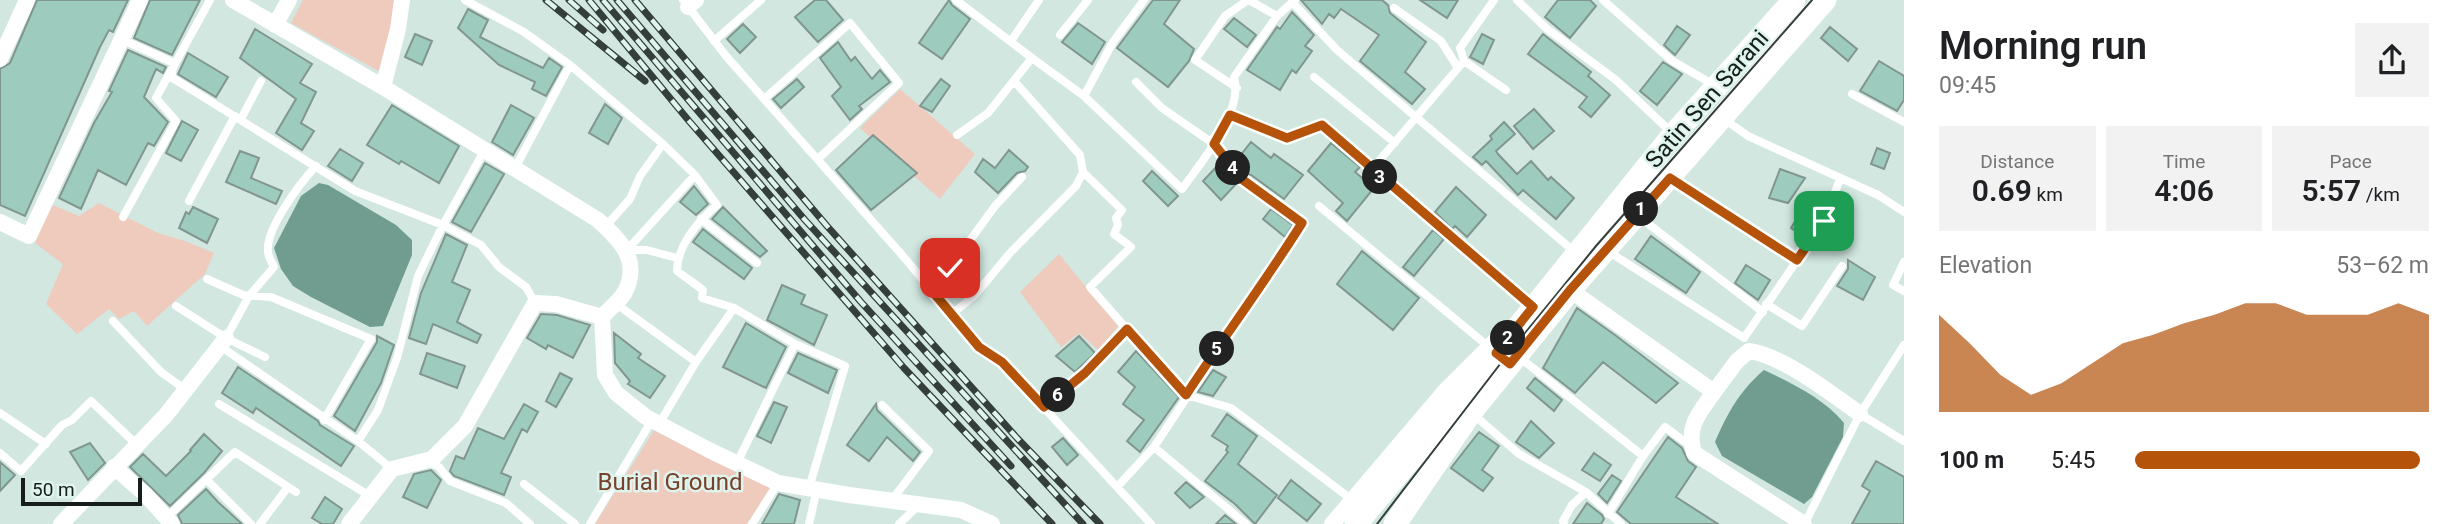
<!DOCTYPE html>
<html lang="en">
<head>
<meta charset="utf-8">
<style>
	body { margin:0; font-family:Roboto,sans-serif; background:#f2f2f2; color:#202124; height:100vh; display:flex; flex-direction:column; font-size:26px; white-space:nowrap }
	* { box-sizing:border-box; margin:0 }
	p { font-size:23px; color:#757577 }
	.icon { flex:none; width:38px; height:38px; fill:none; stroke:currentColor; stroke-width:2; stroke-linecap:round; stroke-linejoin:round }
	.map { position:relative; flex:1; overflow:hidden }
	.side { display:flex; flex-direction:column; background:#fff; width:560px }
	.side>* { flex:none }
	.scale { position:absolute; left:21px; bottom:18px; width:121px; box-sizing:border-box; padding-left:7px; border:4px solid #161d1b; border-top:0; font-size:19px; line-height:24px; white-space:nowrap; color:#161d1b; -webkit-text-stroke:5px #def4ed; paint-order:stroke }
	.pin { position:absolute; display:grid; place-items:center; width:60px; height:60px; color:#fff; margin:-30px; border-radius:14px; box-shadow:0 4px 10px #0006 }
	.km { position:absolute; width:35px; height:35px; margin:-18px; border-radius:50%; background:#222; color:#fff; font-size:19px; line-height:35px; text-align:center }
	.round { display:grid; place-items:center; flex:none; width:74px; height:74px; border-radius:0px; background:#f2f2f2 }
	.headline { display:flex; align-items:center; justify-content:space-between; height:119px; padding:0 35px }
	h1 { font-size:38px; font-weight:600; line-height:52px }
	.figures { display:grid; grid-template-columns:repeat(3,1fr); gap:10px; height:119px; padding:7px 35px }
	.figures div { display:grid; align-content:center; border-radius:0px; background:#f2f2f2; text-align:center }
	.figures b { font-size:30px; font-weight:600 }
	.figures small { font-size:19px; font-weight:400 }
	.figures p { font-size:19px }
	.chart { height:196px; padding:14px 35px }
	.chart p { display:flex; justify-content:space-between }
	.chart svg { width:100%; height:126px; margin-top:7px; fill:#b45309; opacity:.7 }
	ul { padding:0 35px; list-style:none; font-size:23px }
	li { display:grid; grid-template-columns:112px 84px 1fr; align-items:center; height:52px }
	li i { height:18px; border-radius:9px; background:#b45309 }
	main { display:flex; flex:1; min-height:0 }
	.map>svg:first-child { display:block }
	.green { fill:#efcbbd }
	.water { fill:#709d90 }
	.building { fill:#9dcbbd; stroke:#81968f; stroke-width:2 }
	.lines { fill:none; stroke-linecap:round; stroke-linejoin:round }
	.lane { stroke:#fff; stroke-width:8 }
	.street { stroke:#fff; stroke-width:16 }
	.secondary { stroke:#fff; stroke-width:23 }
	.tram { stroke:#343e3b; stroke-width:2 }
	.rail-casing { stroke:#343e3b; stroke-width:7 }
	.rail { stroke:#def4ed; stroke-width:4.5; stroke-dasharray:13; stroke-linecap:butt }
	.route-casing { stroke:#fff; stroke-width:14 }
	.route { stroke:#b45309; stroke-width:9 }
	.labels { text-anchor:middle; stroke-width:5; stroke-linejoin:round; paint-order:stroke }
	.street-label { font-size:24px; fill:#161d1b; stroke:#def4ed }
	.park-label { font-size:24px; fill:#77412c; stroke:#def4ed }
</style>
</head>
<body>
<main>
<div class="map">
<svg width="1904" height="524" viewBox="0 0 1904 524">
	<rect width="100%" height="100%" fill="#d1e7e0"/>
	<path class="green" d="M303 0H395L384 74 291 23Z
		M900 89 975 154 940 199 860 128Z
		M99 203 158 233 185 241 214 253 205 274 147 326 134 311 119 319 109 309 77 334 46 304 63 264 35 243 50 204 79 216Z
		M1059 254 1118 326 1098 350 1079 333 1061 347 1020 292Z
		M656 427 772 486 747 524H595Z"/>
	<path class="water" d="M319 183 328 185 396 225 412 240V255L383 326 370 327 311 297 293 286 281 269 274 248 301 196Z
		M1764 370C1791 383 1825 399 1844 423L1843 437 1812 497 1804 504 1722 456 1715 442C1727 414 1740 390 1764 370Z"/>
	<path class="building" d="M37 0H128L113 32 109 30 100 47 25 216 0 205V69L10 63Z
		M150 0H200L172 55 134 38Z
		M815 0H826L843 20 818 42 795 17Z
		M949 0 952 5 970 19 942 59 919 43Z
		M1153 0H1180L1164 24 1194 49 1189 61 1168 87 1117 48Z
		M1301 0H1382L1388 5 1390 13 1426 42 1405 72 1425 89 1412 104 1360 61 1379 35 1341 9 1334 18 1329 14 1322 24Z
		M1420 0H1458L1447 18Z
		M1558 0H1590L1596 6 1570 38 1545 17Z
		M468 9 488 20 480 37 543 68 549 58 562 67 546 96 532 89 535 82 499 65 458 28Z
		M1292 12 1314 35 1305 46 1312 51 1296 73 1292 70 1280 90 1247 70 1277 27 1280 29Z
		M1234 18 1256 35 1247 47 1224 29Z
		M1078 23 1105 42 1092 64 1062 42Z
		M743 24 756 37 740 53 727 39Z
		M1677 26 1690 35 1675 55 1664 45Z
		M1830 27 1857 49 1848 61 1821 38Z
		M255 29 312 64 300 83 316 92 301 123 314 131 302 150 276 133 296 99 240 58Z
		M415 34 432 41 422 65 405 57Z
		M1482 34 1494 40 1483 64 1470 57Z
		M1543 34 1591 72 1588 76 1610 95 1591 117 1579 107 1587 97 1528 54Z
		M838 42 851 61 855 57 872 79 880 70 890 82 859 106 862 109 850 120 832 96 841 87 820 58Z
		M128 50 166 67 163 73 156 69 144 97 168 122 154 146 148 143 126 185 98 170 81 209 59 198 94 123 112 92 109 91Z
		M188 53 228 77 216 97 178 74Z
		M1879 61 1904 76V100L1897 111 1860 91Z
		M1663 62 1682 74 1657 105 1640 91Z
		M797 79 804 87 781 108 773 99Z
		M941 79 950 86 932 112 920 106Z
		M605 104 622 118 608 144 589 133Z
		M392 105 459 146 439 183 401 161 399 164 367 145Z
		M511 105 534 118 513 155 492 142Z
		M1534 109 1554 131 1533 149 1514 126Z
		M182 121 198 130 181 161 166 153Z
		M1504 122 1515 134 1496 151 1498 154 1517 174 1531 161 1548 180 1551 177 1574 198 1556 219 1523 190 1518 195 1486 161 1482 165 1473 157 1492 139 1490 136Z
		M873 135 917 173 871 210 836 170Z
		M1251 142 1271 158 1274 154 1303 175 1284 199 1251 175 1246 174 1236 161Z
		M1331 143 1360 167 1355 172 1374 188 1347 221 1336 211 1343 203 1308 171Z
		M1877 148 1890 153 1884 169 1871 164Z
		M340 149 363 163 352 181 328 166Z
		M1009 150 1028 167 1025 171 1017 173 998 193 975 172 983 159 995 168Z
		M240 151 259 158 251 178 282 191 276 204 226 182Z
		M485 163 504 174 471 232 452 222Z
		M1220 163 1237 183 1221 200 1203 181Z
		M1780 169 1805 178 1788 203 1769 198Z
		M1152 171 1178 196 1168 206 1143 181Z
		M694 186 708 204 696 215 680 202Z
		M1456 187 1486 215 1467 237 1455 226 1452 229 1435 212Z
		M193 207 218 219 207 243 179 228 186 212 189 214Z
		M723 207 767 251 760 257 712 219Z
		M1271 209 1293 225 1285 237 1263 219Z
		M1801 212 1813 220 1803 236 1791 228Z
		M703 229 752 268 744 279 693 242Z
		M1433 230 1444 239 1414 276 1403 267Z
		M446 234 467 245 452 282 470 290 457 322 481 335 477 343 433 324 426 344 409 338 421 293Z
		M1651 236 1700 272 1686 293 1635 259Z
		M1362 251 1419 298 1393 330 1337 284Z
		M1848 260 1875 277 1863 300 1837 286 1848 269Z
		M1746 265 1770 280 1758 300 1735 283Z
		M782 285 805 295 801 304 827 315 814 345 767 320Z
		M1577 308 1615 335 1678 383 1656 403 1603 362 1575 393 1543 368Z
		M541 314 557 315 590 325 573 358 548 345 546 349 527 338Z
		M746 323 786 347 766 388 723 367Z
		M614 333 641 354 638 358 665 376 650 398 628 384 630 381 615 363Z
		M377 336 394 345 381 383 355 431 334 416 377 342Z
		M1079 336 1095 353 1075 372 1056 356Z
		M1136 351 1179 397 1140 452 1127 441 1144 420 1123 404 1135 387 1118 372Z
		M427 353 465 366 457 388 420 374Z
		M798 353 837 370 828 393 788 373Z
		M238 367 318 421 320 425 354 446 341 466 256 408 253 413 222 393Z
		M1213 370 1226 377 1213 396 1198 392Z
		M560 373 572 379 556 407 546 401Z
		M1535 378 1562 400 1554 411 1527 388Z
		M774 402 787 407 771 443 757 436Z
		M524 404 538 412 527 432 522 429 501 473 511 477 504 495 454 476 450 471 456 456 464 459 478 428 504 439Z
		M876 404 877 410 920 452 913 461 887 437 869 461 847 445Z
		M1227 414 1257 436 1238 464 1277 495 1255 524 1235 504 1205 481 1228 452 1226 450 1228 446 1212 436Z
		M1531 421 1554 443 1539 458 1516 442Z
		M1479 432 1499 446 1482 470 1493 478 1483 491 1451 468Z
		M204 434 222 451 204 473 170 506 130 467 143 454 166 476 191 451 190 450Z
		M1668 437 1682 448 1688 461 1696 467 1676 497 1718 524H1631L1617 512Z
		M1063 438 1078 455 1067 465 1052 447Z
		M90 443 105 463 88 480 70 452Z
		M1594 453 1611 465 1600 481 1582 470Z
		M1876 461 1904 477V524H1852L1870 491 1862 486Z
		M0 462 15 475 0 491Z
		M431 470 441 480 427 508 403 497 414 474Z
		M1612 475 1621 481 1607 503 1598 494Z
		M1291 480 1321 504 1307 521 1278 498Z
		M1186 482 1204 497 1190 508 1175 493Z
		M206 489 218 502 242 524H182L178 515Z
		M779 494 800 500 794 524H762Z
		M325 497 342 509 333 524H322L312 518Z
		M1587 503 1602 515 1604 519 1601 524H1573Z
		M1225 515 1236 524H1216Z"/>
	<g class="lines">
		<path class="lane" d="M465 0 524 32 570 65 663 144 695 175 717 205C698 221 677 246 677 271L703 290 702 298 734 308
			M683 0 726 56 902 255 979 347 1002 362 1151 524
			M956 0 1032 58 988 113 957 135
			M1249 0 1277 16
			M1494 0 1460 48 1464 61 1506 90
			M1517 0 1546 28 1616 80 1671 132
			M1603 0 1671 60 1714 85
			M1293 3 1337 50 1576 253
			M1394 8 1441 41 1458 68
			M1060 35 1088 0
			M121 39 174 63 171 77 355 191 443 225 481 245 499 267 526 287 535 303
			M714 41 761 0
			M1011 41 1039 0
			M1032 58 1084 96 1182 189C1202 161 1244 112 1234 77L1277 16 1295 0
			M1314 77 1395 143
			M1014 81 1080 155 1083 172 1122 210 1116 218 1118 225 1114 234 1131 247 1090 287 1165 373 1186 395 1231 408 1351 499
			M1237 88 1195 60 1225 16 1248 0
			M1852 94 1904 122
			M1084 96 1113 42 1144 0
			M764 99 850 23 899 83 818 159
			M1230 115 1287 138 1322 125 1531 306
			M241 119 261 81
			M1724 119 1748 136 1878 195 1904 212
			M1372 169 1464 61
			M514 170 570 65
			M1670 178 1797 260
			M189 201 235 116
			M1319 206 1489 347
			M1638 216 1763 312
			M123 217 176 121 156 98 210 0
			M701 219 757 263
			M605 227 630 199 640 176 663 144
			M627 250 695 175
			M627 250H647L677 258
			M1606 250 1744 338 1824 221 1840 179
			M1904 262 1893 285 1904 291
			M207 279 243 295 271 297 371 339 324 420
			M928 286 950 268 995 206 1022 177
			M615 303 696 362
			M1766 304 1802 326 1842 266
			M176 306 226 338 265 357
			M952 314 975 295 1010 253 1076 186 1083 172
			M113 321 161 372 186 390
			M226 338 249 296 274 267C272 263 268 256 268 252 265 229 301 182 316 166
			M220 346 358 441 392 469
			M1519 357 1643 456
			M219 404 370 496
			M882 405 929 451 892 500
			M1043 407 1085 373 1127 329
			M0 413 46 444
			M1473 414 1519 454 1586 492 1621 524
			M1860 414 1904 441
			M659 424 696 362 734 308 795 344 845 366 809 488
			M358 441 378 410 397 358 418 276 443 225 484 151
			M1154 447 1246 524
			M0 453 21 471 62 425 72 420 91 401 136 444
			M427 461 439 467 450 481 506 503 530 524
			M737 463 795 344
			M206 479 251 524
			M524 484 575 524
			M1117 487 1154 447 1302 223 1243 180 1214 144 1162 108 1136 82
			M1608 514 1643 456 1665 427 1692 447
			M166 518 235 452 296 492
			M1805 523 1860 414 1904 345
			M260 524 288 487
			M590 524 652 420
			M752 524 778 483
			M809 524 817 489
			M899 524 920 504
			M1564 524 1563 521 1572 505 1586 492"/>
		<path class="street" d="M233 0 383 87 598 220C620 240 641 260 625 292 620 301 609 309 602 317L556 304 535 303 465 426 432 459 392 469 349 524
			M688 7 696 0
			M275 25 289 0
			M0 59 27 0
			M383 87 398 29 402 0
			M0 222 29 236 140 0
			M1570 290 1714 392 1737 361 1749 351C1782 355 1832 394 1860 414
			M602 317 605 375 616 393 646 417 709 450 778 483 849 495 961 510 992 524
			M1714 392C1699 413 1686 426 1694 453L1804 524
			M114 467 146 495 172 524
			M61 524 166 415 226 338
			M1332 524 1445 391 1496 340"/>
		<path class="secondary" d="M1356 524 1444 419 1673 135 1794 0
			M1395 524 1471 412 1570 290 1825 0"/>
		<path class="tram" d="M1377 524 1504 359 1596 246 1812 0"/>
		<defs>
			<path id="rail" d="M546 0 645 81
				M569 0 603 30
				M589 0 689 121 904 368 1052 524
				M603 0 861 302 1011 466
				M617 0 805 220 1083 524
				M635 0 827 226 1017 438 1100 524"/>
		</defs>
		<use href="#rail" class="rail-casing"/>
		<use href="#rail" class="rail"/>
	</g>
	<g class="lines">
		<defs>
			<path id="route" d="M950 268 928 286 979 347 1002 362 1044 407 1085 373 1127 329 1186 395C1224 337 1265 282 1302 223L1243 180 1214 144 1230 115 1287 138 1322 125 1533 307 1496 353 1510 364 1570 290 1670 178 1797 260 1824 221"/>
		</defs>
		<use href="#route" class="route-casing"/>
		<use href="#route" class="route"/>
	</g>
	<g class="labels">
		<g class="street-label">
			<text transform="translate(1707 99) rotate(-49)" y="8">Satin Sen Sarani</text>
		</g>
		<g class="park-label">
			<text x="670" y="490">Burial Ground</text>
		</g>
	</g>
</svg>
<div class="scale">50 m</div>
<div class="pin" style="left:1824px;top:221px;background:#1e9e55"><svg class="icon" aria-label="arrive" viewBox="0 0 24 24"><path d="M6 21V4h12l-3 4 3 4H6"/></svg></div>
<div class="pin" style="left:950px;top:268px;background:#d93025"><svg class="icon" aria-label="check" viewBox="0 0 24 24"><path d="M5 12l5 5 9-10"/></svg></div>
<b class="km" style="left:1641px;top:209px">1</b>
<b class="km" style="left:1508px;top:338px">2</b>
<b class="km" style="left:1380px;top:177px">3</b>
<b class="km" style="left:1233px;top:168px">4</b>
<b class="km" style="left:1217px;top:349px">5</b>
<b class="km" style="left:1058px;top:395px">6</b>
</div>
<section class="side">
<div class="headline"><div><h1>Morning run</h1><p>09:45</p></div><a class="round"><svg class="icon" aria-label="share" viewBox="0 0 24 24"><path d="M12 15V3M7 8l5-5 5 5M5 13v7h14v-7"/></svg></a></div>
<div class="figures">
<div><p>Distance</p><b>0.69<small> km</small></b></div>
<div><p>Time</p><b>4:06</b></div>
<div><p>Pace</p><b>5:57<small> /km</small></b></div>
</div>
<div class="chart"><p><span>Elevation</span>53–62 m</p>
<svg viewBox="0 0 160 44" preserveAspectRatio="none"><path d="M0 44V10L10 20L20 31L30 38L40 34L50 27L60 20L70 17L80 13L90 10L100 6L110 6L120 10L130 10L140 10L150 6L160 10V44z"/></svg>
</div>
<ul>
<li><b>100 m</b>5:45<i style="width:97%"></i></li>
</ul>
</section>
</main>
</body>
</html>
